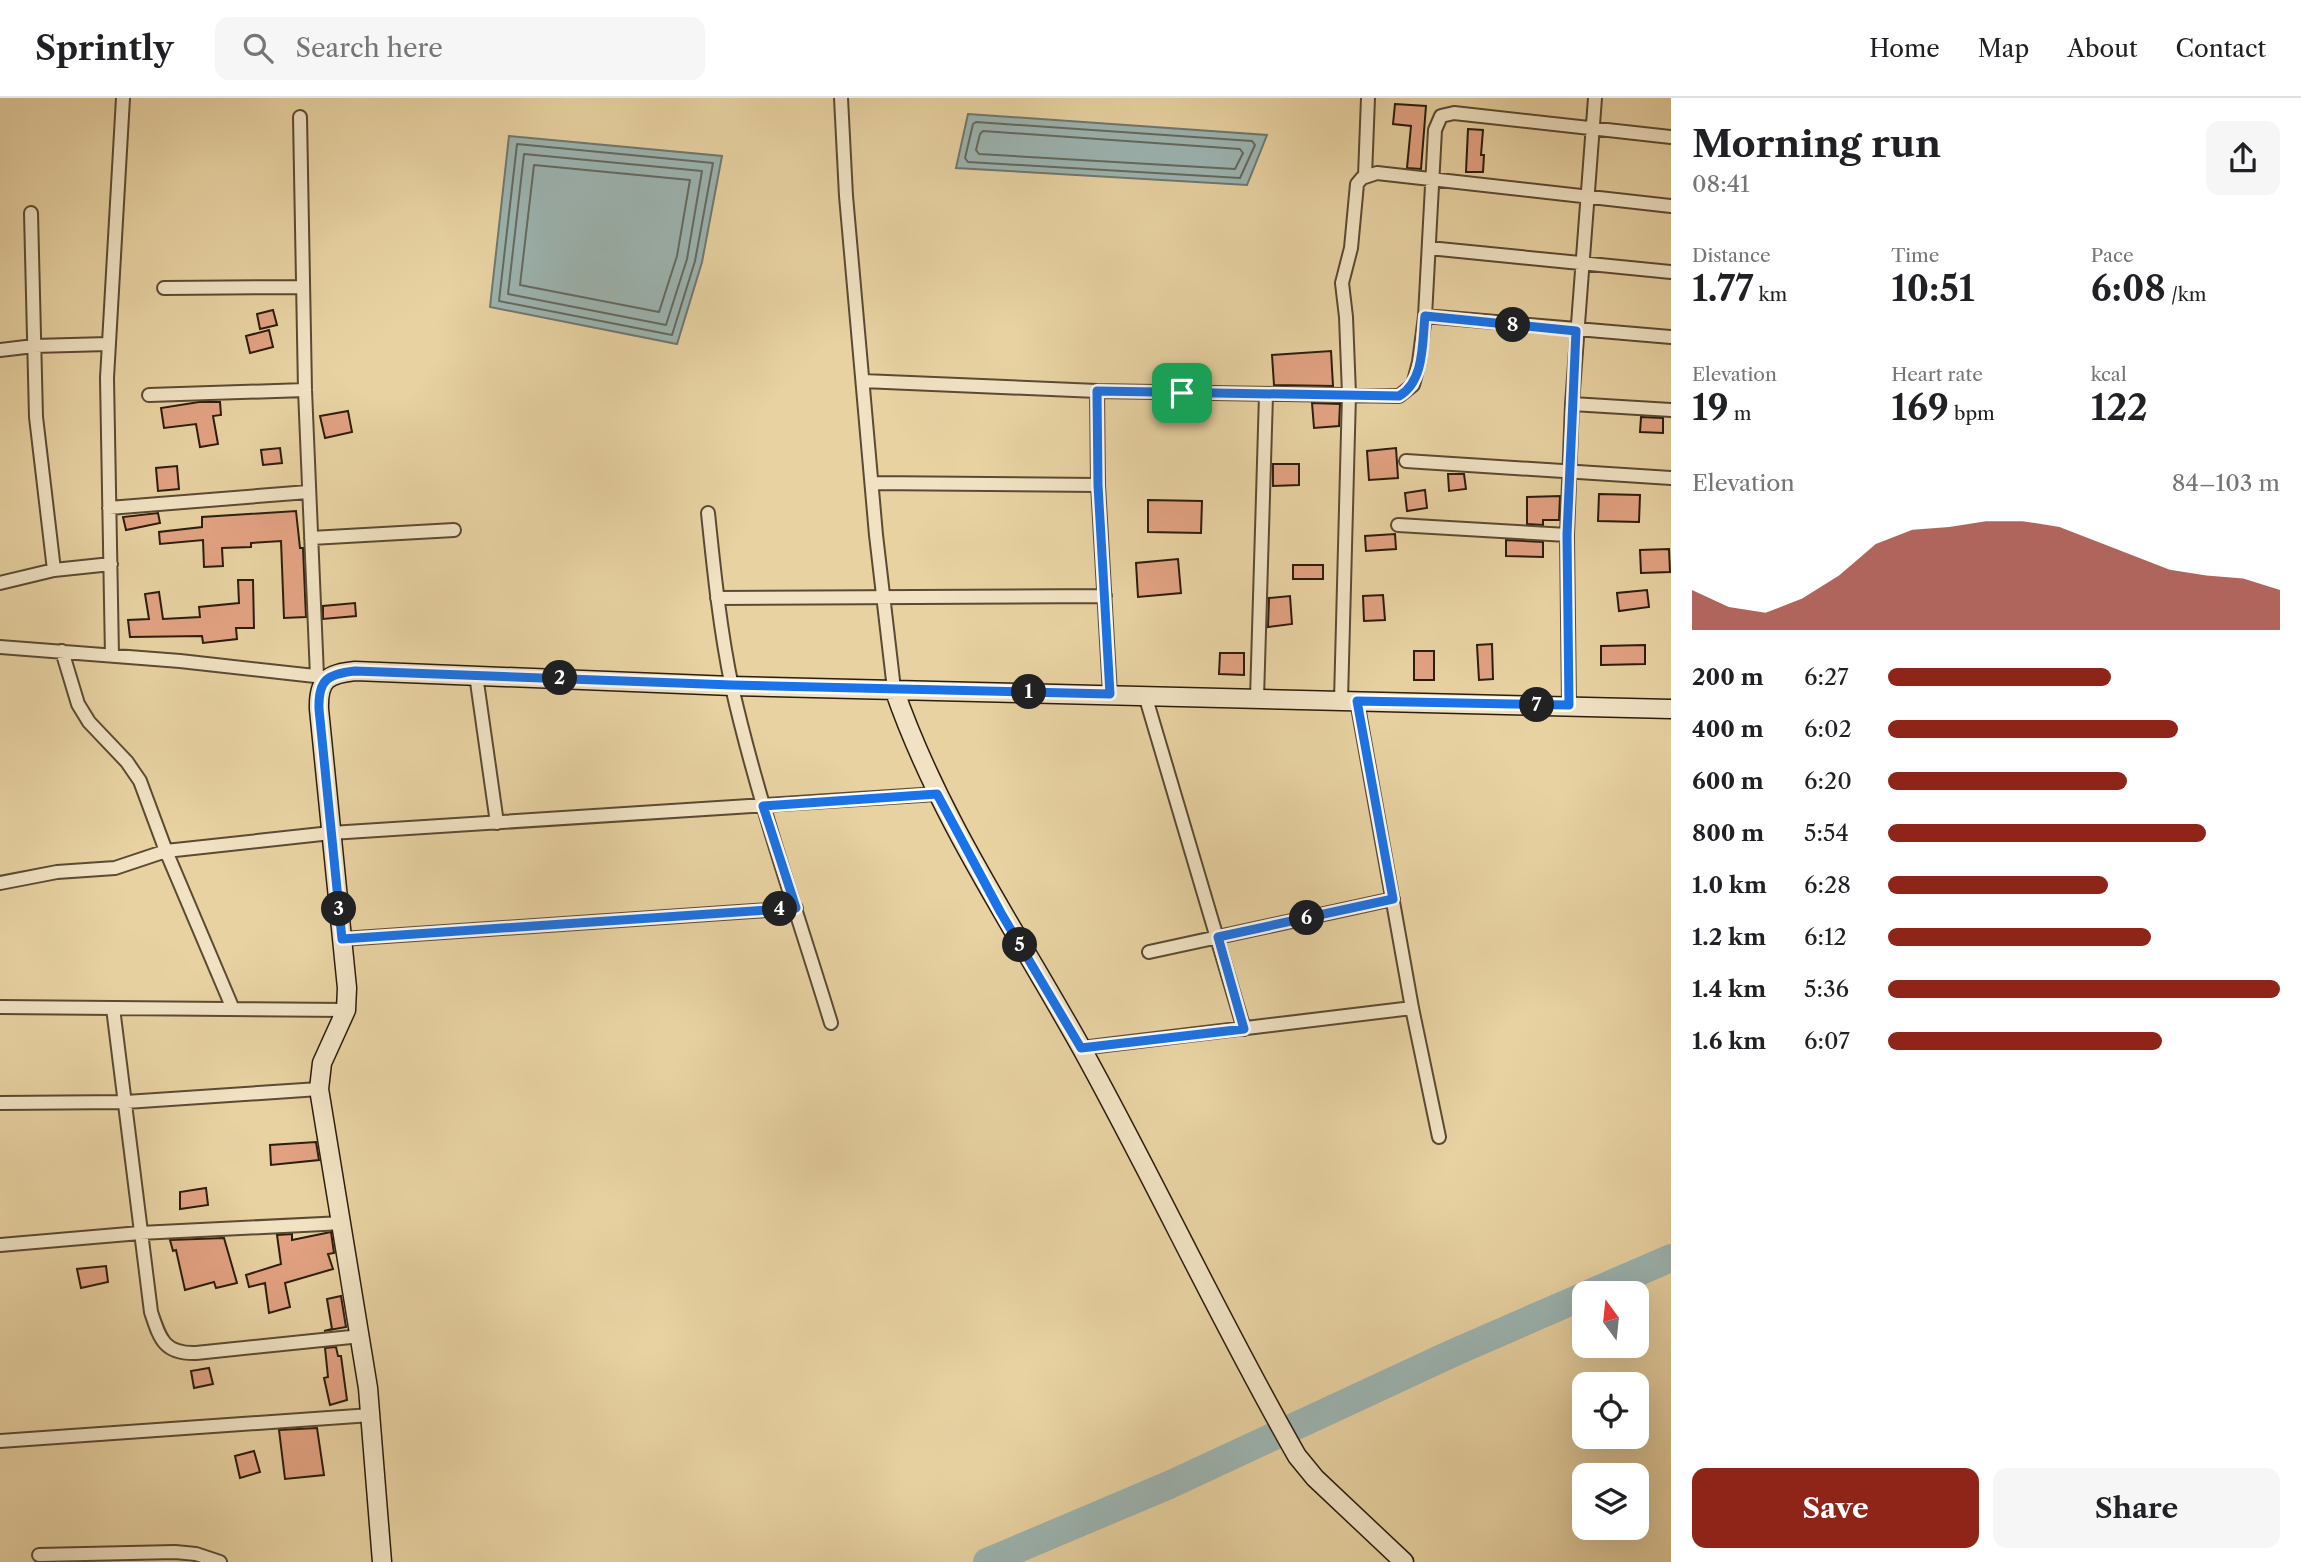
<!DOCTYPE html>
<html lang="en">
<head>
<meta charset="utf-8">
<style>
	body { margin:0; font-family:"Libre Caslon Text",serif; background:#f6f6f6; color:#202124; height:100vh; display:flex; flex-direction:column; font-size:26px; white-space:nowrap }
	* { box-sizing:border-box; margin:0 }
	p { font-size:23px; color:#757577 }
	.icon { flex:none; width:38px; height:38px; fill:none; stroke:currentColor; stroke-width:2; stroke-linecap:round; stroke-linejoin:round }
	.map { position:relative; flex:1; overflow:hidden }
	.panel { display:flex; flex-direction:column; background:#fff; width:630px }
	.panel>* { flex:none }
	.needle { width:46px; rotate:345deg }
	.fabs { position:absolute; left:1572px; top:1183px; display:grid; gap:14px }
	.fabs a { display:grid; place-items:center; width:77px; height:77px; border-radius:14px; background:#fff; box-shadow:0 7px 28px #0002; font-size:35px }
	.pin { position:absolute; display:grid; place-items:center; width:60px; height:60px; color:#fff; margin:-30px; border-radius:14px; box-shadow:0 4px 10px #0006 }
	.km { position:absolute; width:35px; height:35px; margin:-18px; border-radius:50%; background:#222; color:#fff; font-size:19px; line-height:35px; text-align:center }
	.round { display:grid; place-items:center; flex:none; width:74px; height:74px; border-radius:14px; background:#f6f6f6 }
	.headline { display:flex; align-items:center; justify-content:space-between; height:119px; padding:0 21px }
	h1 { font-size:38px; font-weight:700; line-height:52px }
	.stats { display:grid; grid-template-columns:repeat(3,1fr); gap:10px; height:119px; padding:7px 21px }
	.stats div { display:grid; align-content:center }
	.stats b { font-size:35px; font-weight:700 }
	.stats small { font-size:19px; font-weight:400 }
	.stats p { font-size:19px }
	.chart { height:196px; padding:14px 21px }
	.chart p { display:flex; justify-content:space-between }
	.chart svg { width:100%; height:126px; margin-top:7px; fill:#8f2418; opacity:.7 }
	.primary-button { display:flex; gap:14px; margin-top:auto; padding:14px 21px }
	.primary-button a { flex:1; height:80px; border-radius:14px; background:#8f2418; color:#fff; font-size:28px; font-weight:700; line-height:80px; text-align:center }
	.primary-button a+a { background:#f6f6f6; color:#202124 }
	ul { padding:0 21px; list-style:none; font-size:23px }
	li { display:grid; grid-template-columns:112px 84px 1fr; align-items:center; height:52px }
	li i { height:18px; border-radius:9px; background:#8f2418 }
	header { display:flex; align-items:center; gap:42px; box-sizing:border-box; height:98px; padding:0 35px; background:#fff; border-bottom:2px solid #e0e0e0 }
	header strong { font-size:33px }
	nav { display:flex; gap:38px; margin-inline-start:auto; font-size:24px }
	.search { width:490px; height:63px; background:#f6f6f6; display:flex; align-items:center; gap:18px; box-sizing:border-box; padding:0 24px; border-radius:14px; color:#757577; font-size:26px }
	main { display:flex; flex:1; min-height:0 }
	.map>svg:first-child { display:block }
	.water { fill:#9cb5b2; stroke:#6f7870; stroke-width:2 }
	.lines { fill:none; stroke-linecap:round; stroke-linejoin:round }
	.shore { stroke:#646960; stroke-width:2 }
	.river { stroke:#9cb5b2; stroke-width:28 }
	.building { fill:#e2a282; stroke:#2c1d0d; stroke-width:2 }
	.street-casing { stroke:#5b4a32; stroke-width:16 }
	.secondary-casing { stroke:#2c1d0d; stroke-width:21 }
	.street { stroke:#f0e2c3; stroke-width:12 }
	.secondary { stroke:#f0e2c3; stroke-width:18 }
	.route-casing { stroke:#fff; stroke-width:14 }
	.route { stroke:#1a73e8; stroke-width:9 }
</style>
</head>
<body>
<header>
<strong>Sprintly</strong>
<div class="search"><svg class="icon" aria-label="search" viewBox="0 0 24 24"><circle cx="10" cy="10" r="6"/><path d="M15 15l6 6"/></svg>Search here</div>
<nav><a>Home</a><a>Map</a><a>About</a><a>Contact</a></nav>
</header>
<main>
<div class="map">
<svg width="1671" height="1464" viewBox="0 0 1671 1464">
	<rect width="100%" height="100%" fill="#e8d2a2"/>
	<filter id="stains"><feTurbulence type="fractalNoise" baseFrequency=".00286" numOctaves="4"/><feColorMatrix values="0 0 0 0 .2 0 0 0 0 .09 0 0 0 0 .02 0 0 0 .5 -.17"/></filter>
	<radialGradient id="worn" r=".72"><stop offset=".6" stop-color="#630" stop-opacity="0"/><stop offset="1" stop-color="#630" stop-opacity=".3"/></radialGradient>
	<path class="water" d="M968 16 1267 37 1247 87 956 70Z
		M509 38 722 58 702 164 677 246 490 209Z"/>
	<g class="lines">
		<path class="shore" d="M976 24 1252 43 1255 47 1240 80 968 64 965 60 973 26Z
			M983 33 1240 51 1243 55 1235 71 979 56 976 52 980 36Z
			M517 46 713 65 695 163 672 237 499 203Z
			M524 56 702 73 687 161 666 227 508 196Z
			M534 67 690 82 677 158 659 214 520 187Z"/>
		<path class="river" d="M1590 1195 1671 1160
			M987 1464 1169 1387 1453 1255 1584 1198"/>
	</g>
	<path class="building" d="M1395 6 1426 8 1421 71 1407 70 1411 28 1393 26Z
		M1468 31 1483 32 1481 57H1484L1483 74H1466Z
		M273 212 277 227 260 231 257 216Z
		M269 232 273 249 250 255 246 238Z
		M1331 253 1333 288 1274 287 1272 257Z
		M199 304H220L221 317 213 318 218 346 200 349 196 326 164 330 161 310Z
		M1312 305 1340 306 1339 328 1314 330Z
		M348 313 352 334 325 340 320 318Z
		M1641 319 1663 320V335L1640 334Z
		M280 350 282 365 263 367 261 352Z
		M1396 350 1398 380 1369 382 1367 353Z
		M1273 366H1299V387L1273 388Z
		M177 368 179 391 158 393 156 370Z
		M1448 376H1464L1466 391 1449 393Z
		M1425 392 1427 410 1407 413 1405 395Z
		M1599 396 1640 397 1639 424 1598 423Z
		M1560 398 1559 422H1543V427L1527 426V399Z
		M1148 402 1202 403 1201 435 1148 434Z
		M296 413 300 450H303L306 519 284 520 281 443 251 445V449L222 450 223 468 204 469 203 442 160 446 159 434 202 429V419Z
		M158 415 160 425 126 432 123 419Z
		M1395 436 1396 451 1366 453 1365 438Z
		M1506 442 1543 444V459L1506 458Z
		M1669 451 1670 474 1641 475 1640 452Z
		M1178 461 1181 495 1138 499 1136 465Z
		M1293 467H1323V481H1293Z
		M238 482H253L254 530H236L237 541 203 545 202 538 130 539 128 522 149 521 145 496 159 494 163 521 200 519 199 509 239 505Z
		M1647 492 1649 509 1619 513 1617 495Z
		M1383 497 1385 522 1364 523 1363 498Z
		M1290 498 1292 526 1268 529 1269 500Z
		M355 505 356 518 323 521V508Z
		M1492 546 1493 581 1479 582 1477 547Z
		M1645 547V566L1601 567V548Z
		M1414 553H1434V582H1414Z
		M1220 555H1244V577L1219 576Z
		M316 1044 319 1062 271 1067 270 1047Z
		M206 1090 208 1107 180 1111V1094Z
		M331 1134 334 1155 328 1156 333 1171 285 1185 290 1209 269 1215 265 1185 249 1189 246 1177 281 1166 277 1137 292 1136V1142Z
		M224 1140 237 1185 216 1190 214 1184 185 1192 176 1152 173 1153 170 1142Z
		M106 1168 108 1184 81 1190 77 1171Z
		M341 1198 346 1229 324 1233 332 1231 327 1201Z
		M336 1249 338 1258H341L347 1302 330 1307 324 1280 328 1279 325 1250Z
		M209 1270 213 1286 194 1290 191 1273Z
		M317 1330 324 1377 285 1381 279 1332Z
		M254 1353 260 1374 240 1380 235 1358Z"/>
	<g class="lines">
		<defs>
			<path id="street" d="M841 0 846 98 876 437 894 591
				M300 19 305 292 317 578
				M1365 78 1368 0
				M31 115 36 319 54 472
				M1429 150 1671 174
				M164 190 302 189
				M1425 218 1671 239
				M0 252 34 248 108 246
				M863 283 1097 293 1399 298 1413 287 1419 264 1425 218 1435 32 1441 18 1454 15 1671 39
				M1097 293 1098 387 1110 596
				M149 297 305 292
				M1572 306 1671 312
				M1406 363 1671 380
				M872 385 1098 387
				M109 410 308 394
				M708 415C714 473 720 532 732 589 758 703 797 814 831 925
				M1398 427 1567 437
				M311 440 454 432
				M0 485 54 472 111 466
				M717 500 1105 498
				M0 549 180 563 324 579
				M62 553 78 606 89 624 127 664 140 683 166 753 233 911
				M112 558 107 280 123 0
				M476 577 497 725
				M1145 597 1244 931
				M1257 600 1266 297
				M1341 602 1349 296 1346 219 1342 185 1351 150 1357 86 1362 80 1377 75 1671 108
				M1357 603 1412 910 1439 1039
				M1569 607 1567 437 1572 306 1595 0
				M0 785 57 774 115 770 166 753 331 735 937 696
				M342 841 796 810
				M1149 854 1393 801
				M0 909 346 912
				M113 910 151 1214C160 1241 164 1256 196 1255L361 1238
				M1081 950 1412 910
				M0 1005 126 1004 319 991
				M0 1147 140 1135 343 1125
				M0 1343 371 1317
				M39 1457 175 1454 196 1456 220 1464"/>
			<path id="secondary" d="M894 591C939 721 1016 832 1082 951 1156 1085 1221 1225 1297 1358L1315 1380 1404 1464
				M382 1464 368 1290 319 991 322 965 346 912 347 890 319 611C318 581 328 576 355 573L732 588 1671 611"/>
		</defs>
		<use href="#street" class="street-casing"/>
		<use href="#secondary" class="secondary-casing"/>
		<use href="#street" class="street"/>
		<use href="#secondary" class="secondary"/>
	</g>
	<g class="lines">
		<defs>
			<path id="route" d="M1425 218 1576 233 1567 437 1569 607 1357 603 1393 801 1218 839 1244 931 1081 950 1001 815 937 696 763 708 796 810 342 841 319 611C318 581 328 576 355 573L732 587 1110 596 1098 387 1097 293 1399 298C1425 283 1422 244 1425 218Z"/>
		</defs>
		<use href="#route" class="route-casing"/>
		<use href="#route" class="route"/>
	</g>
	<rect width="100%" height="100%" filter="url(#stains)"/>
	<rect width="100%" height="100%" fill="url(#worn)"/>
</svg>
<div class="fabs">
<a><svg class="needle" viewBox="-14 -14 28 28"><path d="M0-13l5 13h-10z" fill="#e53935"/><path d="M0 13l5-13h-10z" fill="#757577"/></svg></a>
<a><svg class="icon" aria-label="locate" viewBox="0 0 24 24"><circle cx="12" cy="12" r="6"/><path d="M12 2v4M12 18v4M2 12h4M18 12h4"/></svg></a>
<a><svg class="icon" aria-label="layers" viewBox="0 0 24 24"><path d="M12 4l9 5-9 5-9-5zM3 14l9 5 9-5"/></svg></a>
</div>
<div class="pin" style="left:1182px;top:295px;background:#1e9e55"><svg class="icon" aria-label="arrive" viewBox="0 0 24 24"><path d="M6 21V4h12l-3 4 3 4H6"/></svg></div>
<b class="km" style="left:1029px;top:594px">1</b>
<b class="km" style="left:560px;top:580px">2</b>
<b class="km" style="left:339px;top:811px">3</b>
<b class="km" style="left:780px;top:811px">4</b>
<b class="km" style="left:1020px;top:847px">5</b>
<b class="km" style="left:1307px;top:820px">6</b>
<b class="km" style="left:1537px;top:607px">7</b>
<b class="km" style="left:1513px;top:227px">8</b>
</div>
<section class="panel">
<div class="headline"><div><h1>Morning run</h1><p>08:41</p></div><a class="round"><svg class="icon" aria-label="share" viewBox="0 0 24 24"><path d="M12 15V3M7 8l5-5 5 5M5 13v7h14v-7"/></svg></a></div>
<div class="stats">
<div><p>Distance</p><b>1.77<small> km</small></b></div>
<div><p>Time</p><b>10:51</b></div>
<div><p>Pace</p><b>6:08<small> /km</small></b></div>
</div>
<div class="stats">
<div><p>Elevation</p><b>19<small> m</small></b></div>
<div><p>Heart rate</p><b>169<small> bpm</small></b></div>
<div><p>kcal</p><b>122</b></div>
</div>
<div class="chart"><p><span>Elevation</span>84–103 m</p>
<svg viewBox="0 0 160 44" preserveAspectRatio="none"><path d="M0 44V30L10 36L20 38L30 33L40 25L50 14L60 9L70 8L80 6L90 6L100 8L110 13L120 18L130 23L140 25L150 26L160 30V44z"/></svg>
</div>
<ul>
<li><b>200 m</b>6:27<i style="width:57%"></i></li>
<li><b>400 m</b>6:02<i style="width:74%"></i></li>
<li><b>600 m</b>6:20<i style="width:61%"></i></li>
<li><b>800 m</b>5:54<i style="width:81%"></i></li>
<li><b>1.0 km</b>6:28<i style="width:56%"></i></li>
<li><b>1.2 km</b>6:12<i style="width:67%"></i></li>
<li><b>1.4 km</b>5:36<i style="width:100%"></i></li>
<li><b>1.6 km</b>6:07<i style="width:70%"></i></li>
</ul>
<div class="primary-button"><a>Save</a><a>Share</a></div>
</section>
</main>
</body>
</html>
